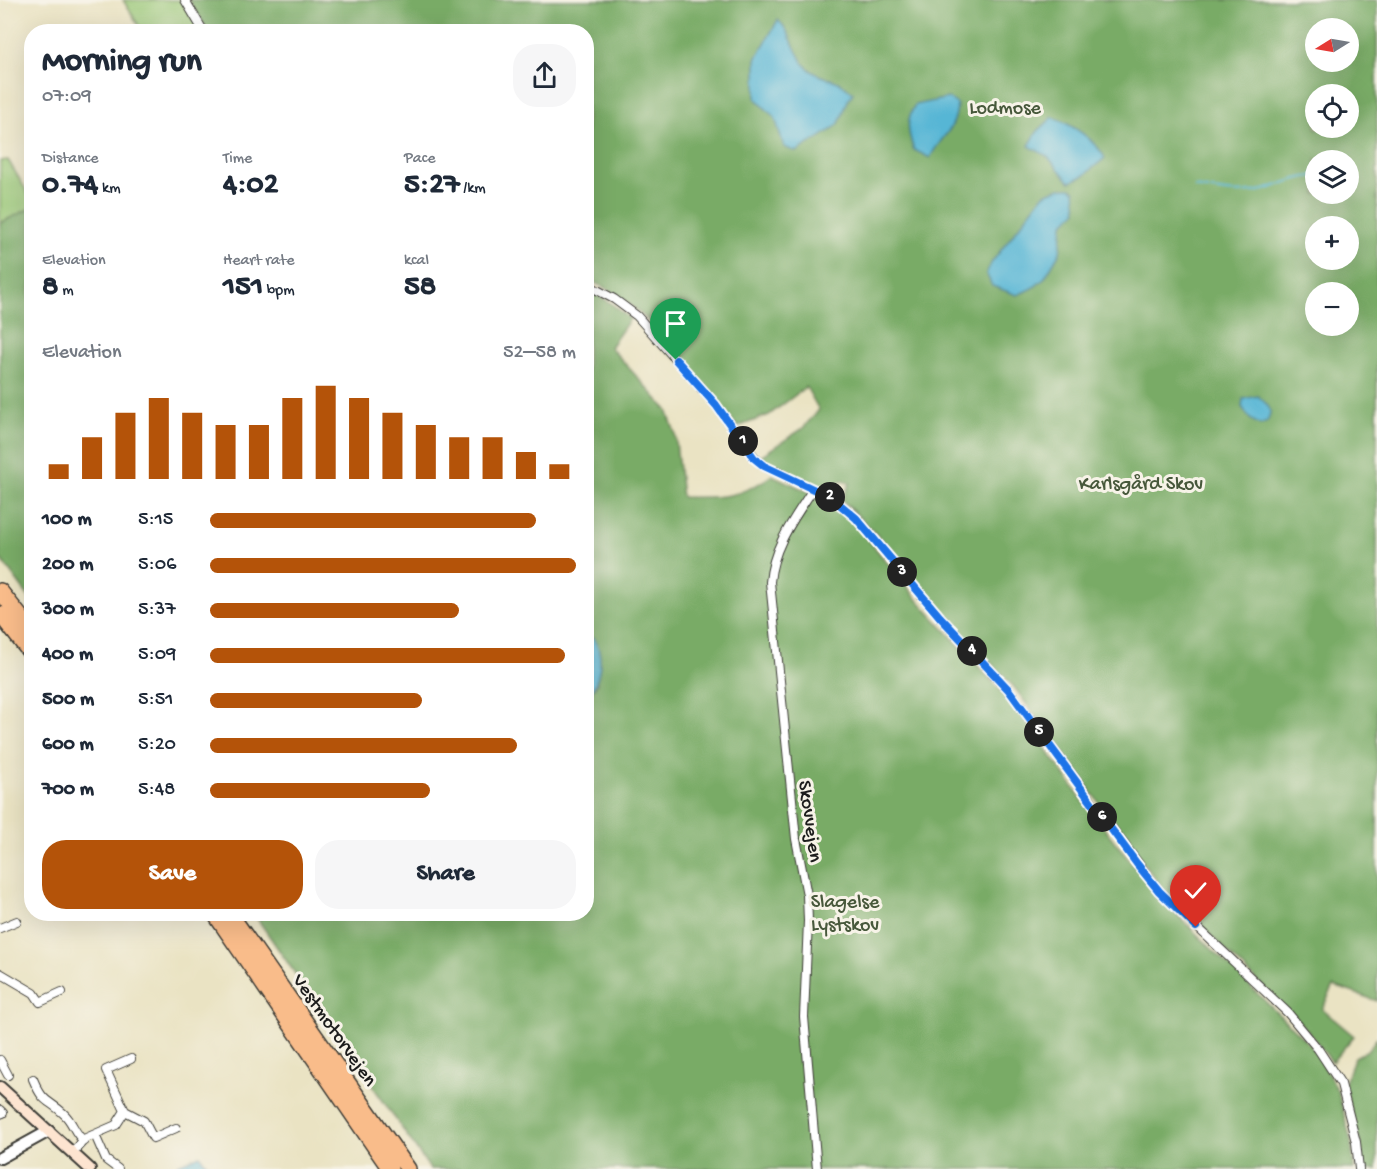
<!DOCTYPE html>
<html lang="en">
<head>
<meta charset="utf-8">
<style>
	body { margin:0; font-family:"Gochi Hand",sans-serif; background:#f6f6f7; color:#1f2937; height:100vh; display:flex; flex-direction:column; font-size:22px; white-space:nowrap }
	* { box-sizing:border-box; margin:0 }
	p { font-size:20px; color:#747a83 }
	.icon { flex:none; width:33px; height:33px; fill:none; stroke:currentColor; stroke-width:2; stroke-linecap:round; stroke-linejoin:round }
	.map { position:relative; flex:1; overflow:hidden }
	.panel { position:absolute; left:24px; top:24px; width:570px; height:897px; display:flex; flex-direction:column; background:#fff; border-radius:24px; box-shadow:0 6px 24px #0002 }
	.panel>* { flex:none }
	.needle { width:39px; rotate:259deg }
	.fabs { position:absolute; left:1305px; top:18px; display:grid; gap:12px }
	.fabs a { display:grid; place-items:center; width:54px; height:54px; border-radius:50%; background:#fff; box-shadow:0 6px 24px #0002; font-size:30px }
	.pin { position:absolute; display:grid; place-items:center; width:51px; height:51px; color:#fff; margin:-62px -26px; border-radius:50% 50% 50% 0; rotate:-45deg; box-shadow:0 0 6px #0007 }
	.pin .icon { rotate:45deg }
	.km { position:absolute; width:30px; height:30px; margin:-15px; border-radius:50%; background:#222; color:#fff; font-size:16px; line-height:30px; text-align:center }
	.round { display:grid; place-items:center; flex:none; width:63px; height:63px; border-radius:24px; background:#f6f6f7 }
	.summary { display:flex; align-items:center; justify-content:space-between; height:102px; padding:0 18px }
	h1 { font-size:33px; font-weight:700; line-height:45px }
	.stats { display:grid; grid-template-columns:repeat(3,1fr); gap:9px; height:102px; padding:6px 18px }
	.stats div { display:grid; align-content:center }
	.stats b { font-size:30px; font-weight:700 }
	.stats small { font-size:16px; font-weight:400 }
	.stats p { font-size:16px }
	.chart { height:168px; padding:12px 18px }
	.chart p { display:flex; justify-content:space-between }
	.chart svg { width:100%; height:108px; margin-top:6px; stroke:#b45309; stroke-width:6 }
	.button { display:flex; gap:12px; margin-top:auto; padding:12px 18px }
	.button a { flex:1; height:69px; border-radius:24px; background:#b45309; color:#fff; font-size:24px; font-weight:700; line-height:69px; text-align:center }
	.button a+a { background:#f6f6f7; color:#1f2937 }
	ul { padding:0 18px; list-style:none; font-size:20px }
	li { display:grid; grid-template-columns:96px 72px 1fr; align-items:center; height:45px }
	li i { height:15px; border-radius:8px; background:#b45309 }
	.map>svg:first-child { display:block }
	.green { fill:#97c675; stroke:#5a7148; stroke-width:1.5 }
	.forest { fill:#79ab66; stroke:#4a6441; stroke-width:1.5; fill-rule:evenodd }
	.water { fill:#56b6d5; stroke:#396978; stroke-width:1.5 }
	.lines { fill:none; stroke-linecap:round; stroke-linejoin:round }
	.stream { stroke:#56b6d5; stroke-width:2 }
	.minor-casing { stroke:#3b3a35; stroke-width:10 }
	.tertiary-casing { stroke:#3b3a35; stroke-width:14 }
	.secondary-casing { stroke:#3b3a35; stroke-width:14 }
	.motorway-casing { stroke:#3b3a35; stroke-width:18 }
	.minor { stroke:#fff; stroke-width:8 }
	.tertiary { stroke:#fff; stroke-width:10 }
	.secondary { stroke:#fde4d0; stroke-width:10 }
	.motorway { stroke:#f9bc8a; stroke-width:15 }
	.route-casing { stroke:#fff; stroke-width:12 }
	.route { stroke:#1a73e8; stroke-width:8 }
	.labels { text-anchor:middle; stroke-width:6; stroke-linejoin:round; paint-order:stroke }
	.park-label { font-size:20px; fill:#47583b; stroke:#f7f3e8 }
	.street-label { font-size:20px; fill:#1c1c1c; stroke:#f7f3e8 }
</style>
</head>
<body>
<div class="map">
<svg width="1377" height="1169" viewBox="0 0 1377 1169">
	<rect width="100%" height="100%" fill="#f7f3e8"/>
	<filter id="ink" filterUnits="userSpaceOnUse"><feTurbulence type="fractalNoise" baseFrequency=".0167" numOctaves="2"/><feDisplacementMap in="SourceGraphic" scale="12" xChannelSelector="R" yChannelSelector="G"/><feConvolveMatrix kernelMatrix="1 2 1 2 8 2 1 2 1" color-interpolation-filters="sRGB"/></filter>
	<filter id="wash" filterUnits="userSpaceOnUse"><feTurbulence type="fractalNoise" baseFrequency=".008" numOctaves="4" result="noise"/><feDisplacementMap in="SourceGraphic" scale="24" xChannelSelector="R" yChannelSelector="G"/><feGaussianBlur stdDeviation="1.35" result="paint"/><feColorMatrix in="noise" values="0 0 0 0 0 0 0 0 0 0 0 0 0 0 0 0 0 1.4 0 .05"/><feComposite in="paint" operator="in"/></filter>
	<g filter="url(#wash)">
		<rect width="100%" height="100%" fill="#eae3c3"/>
		<path class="green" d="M123 0H180L201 31H142Z
			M8 160 32 200 31 208 0 223V161Z"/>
		<path class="forest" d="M189 0H1377V1001L1334 986 1322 1009 1354 1036 1332 1062 1308 1031 1162 888 1014 687 931 601 877 535 842 500 850 483 842 480 826 492 776 469 759 457 802 429 819 410 806 387 769 415 737 427C698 380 646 299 587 280L586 32 208 31ZM1316 28H1348V62H1316ZM1316 94H1348V128H1316ZM1316 160H1348V194H1316ZM1316 226H1348V260H1316ZM1316 292H1348V326H1316Z
			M31 208 32 279 29 293 32 307 31 600 0 558V223Z
			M587 288 612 304 630 319 610 347 667 410 675 433 682 497C720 498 741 498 772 475L822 498 848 515 923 606 1015 706 1089 809 1157 895 1315 1050 1338 1092 1351 1141 1354 1169H430L254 914H586L587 698 597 684 594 638H586Z
			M1377 1038V1169H1362V1149L1344 1085 1355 1057 1368 1050Z"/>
		<path class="water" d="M778 20C793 33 793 54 808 68 821 81 837 75 853 93 843 105 846 111 839 123 837 128 804 147 796 152L784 147 775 118 756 99V59Z
			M948 98 957 104C956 132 941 135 930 158L914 150C908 134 905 120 915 105Z
			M1053 117C1072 125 1095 139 1105 158L1083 176 1070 182 1047 156 1029 146 1037 132Z
			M1060 188H1071L1075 191 1077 210 1063 224 1060 252 1044 279 1033 288 1017 295 992 286 986 273 992 262 1044 194Z
			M1258 396C1268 405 1274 409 1267 422L1260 425 1250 419 1242 407 1243 399Z
			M587 638H594C605 657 600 681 587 698Z
			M200 1155 210 1169H176L178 1164Z"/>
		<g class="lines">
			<path class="stream" d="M1195 187C1219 191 1240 196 1264 190 1281 185 1295 177 1313 176L1316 168"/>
		</g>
	</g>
	<g filter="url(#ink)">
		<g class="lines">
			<defs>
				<path id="minor" d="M185 0 204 32
					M586 284 614 299 637 316 716 405 755 458 764 466 832 498 856 517 940 617 1008 689 1159 891 1288 1013 1318 1049 1341 1084 1356 1142 1359 1169
					M813 489C794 519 773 546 770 582L796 839 807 895 808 921 804 1017 817 1169
					M0 928 17 921
					M0 973 34 993 40 1002 62 992
					M131 1059 106 1070 125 1111 144 1121 153 1138 176 1128
					M0 1060 8 1075
					M33 1079C44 1105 47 1098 64 1114 73 1122 74 1133 84 1141
					M0 1110 3 1113 0 1114
					M95 1135 106 1160 118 1169
					M73 1152 86 1138 116 1125 125 1111"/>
				<path id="tertiary" d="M0 1158 49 1131"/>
				<path id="secondary" d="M0 1087 90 1169"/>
				<path id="motorway" d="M0 591 32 631
					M0 614 32 655
					M215 914 390 1169
					M230 914 408 1169"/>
			</defs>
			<use href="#minor" class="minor-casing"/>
			<use href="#tertiary" class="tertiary-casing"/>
			<use href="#secondary" class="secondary-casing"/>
			<use href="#motorway" class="motorway-casing"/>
			<use href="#minor" class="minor"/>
			<use href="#tertiary" class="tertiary"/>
			<use href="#secondary" class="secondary"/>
			<use href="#motorway" class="motorway"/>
		</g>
	</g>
	<g class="lines" filter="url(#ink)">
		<defs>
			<path id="route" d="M676 360 716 405 754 458 764 466 832 498 856 518 940 617 1008 689 1137 864 1159 891 1196 927"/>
		</defs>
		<use href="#route" class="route-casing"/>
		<use href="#route" class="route"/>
	</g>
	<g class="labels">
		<g class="park-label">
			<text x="1005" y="113">Lodmose</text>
			<text x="1141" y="489">Karlsgård Skov</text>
			<text x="845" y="907">Slagelse<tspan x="845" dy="23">Lystskov</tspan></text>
		</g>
		<g class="street-label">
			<text transform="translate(812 821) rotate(82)" y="7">Skovvejen</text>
			<text transform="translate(336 1029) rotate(55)" y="7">Vestmotorvejen</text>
		</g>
	</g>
</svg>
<div class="fabs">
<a><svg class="needle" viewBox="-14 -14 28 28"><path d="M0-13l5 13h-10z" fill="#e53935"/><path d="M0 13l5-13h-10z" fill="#747a83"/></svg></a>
<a><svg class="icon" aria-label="locate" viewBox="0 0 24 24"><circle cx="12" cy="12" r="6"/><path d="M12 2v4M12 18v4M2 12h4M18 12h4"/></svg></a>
<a><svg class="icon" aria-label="layers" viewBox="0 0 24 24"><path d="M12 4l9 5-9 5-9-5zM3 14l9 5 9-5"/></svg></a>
<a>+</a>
<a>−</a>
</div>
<div class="pin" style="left:676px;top:360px;background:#1e9e55"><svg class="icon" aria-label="arrive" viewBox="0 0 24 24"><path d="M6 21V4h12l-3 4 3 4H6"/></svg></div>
<div class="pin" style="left:1196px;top:927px;background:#d93025"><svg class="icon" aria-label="check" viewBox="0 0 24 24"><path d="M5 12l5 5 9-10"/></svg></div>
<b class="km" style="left:743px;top:441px">1</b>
<b class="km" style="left:830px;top:497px">2</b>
<b class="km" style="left:902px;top:572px">3</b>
<b class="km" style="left:972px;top:651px">4</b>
<b class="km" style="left:1039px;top:732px">5</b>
<b class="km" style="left:1102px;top:817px">6</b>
<section class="panel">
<div class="summary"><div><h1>Morning run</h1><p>07:09</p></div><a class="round"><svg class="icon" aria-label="share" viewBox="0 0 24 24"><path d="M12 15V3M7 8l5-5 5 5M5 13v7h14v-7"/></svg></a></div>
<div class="stats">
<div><p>Distance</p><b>0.74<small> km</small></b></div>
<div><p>Time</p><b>4:02</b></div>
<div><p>Pace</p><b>5:27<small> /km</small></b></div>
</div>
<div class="stats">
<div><p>Elevation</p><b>8<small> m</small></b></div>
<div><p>Heart rate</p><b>151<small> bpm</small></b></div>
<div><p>kcal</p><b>58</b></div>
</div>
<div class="chart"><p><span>Elevation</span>52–58 m</p>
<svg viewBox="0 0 160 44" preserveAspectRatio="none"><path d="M5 44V38M15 44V27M25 44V17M35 44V11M45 44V17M55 44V22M65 44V22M75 44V11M85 44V6M95 44V11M105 44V17M115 44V22M125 44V27M135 44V27M145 44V33M155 44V38"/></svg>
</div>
<ul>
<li><b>100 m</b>5:15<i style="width:89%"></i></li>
<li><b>200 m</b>5:06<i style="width:100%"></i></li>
<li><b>300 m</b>5:37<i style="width:68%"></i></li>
<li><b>400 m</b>5:09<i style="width:97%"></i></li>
<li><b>500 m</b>5:51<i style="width:58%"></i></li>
<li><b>600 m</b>5:20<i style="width:84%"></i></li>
<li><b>700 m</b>5:48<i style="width:60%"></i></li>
</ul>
<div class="button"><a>Save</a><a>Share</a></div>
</section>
</div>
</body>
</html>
